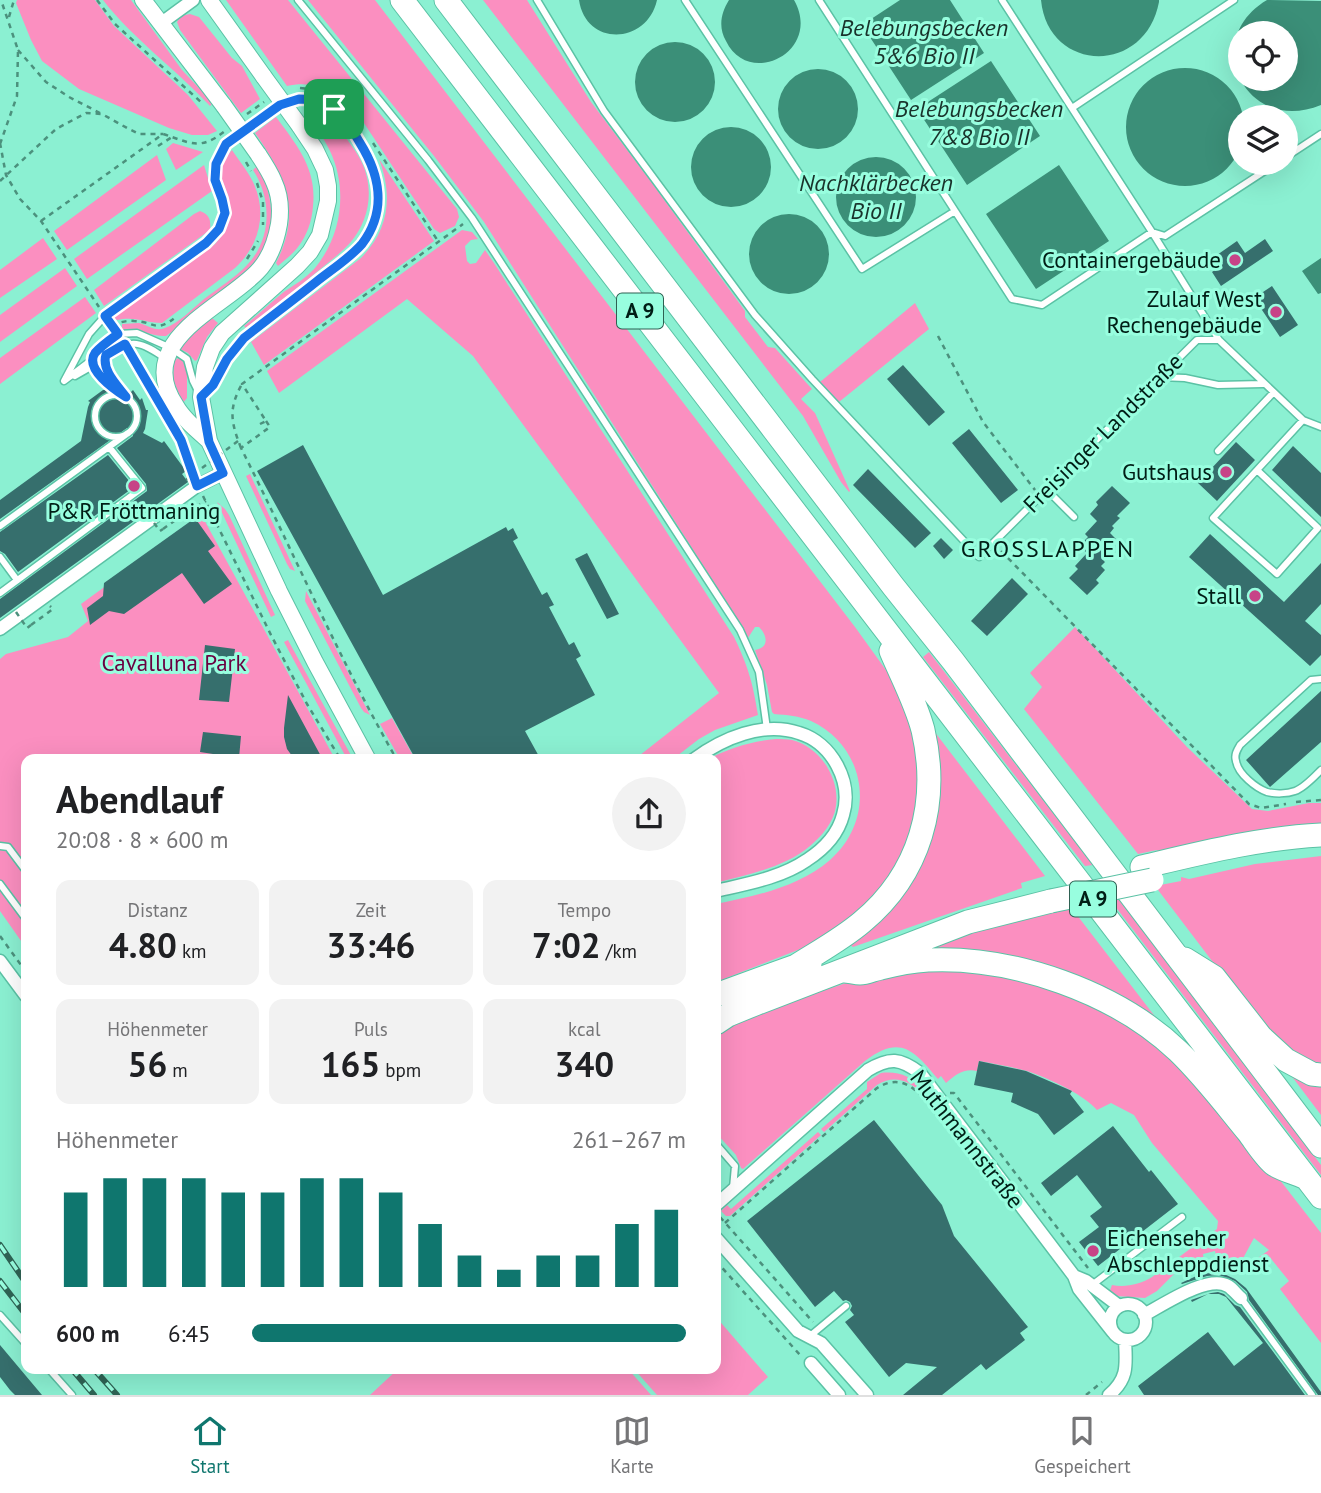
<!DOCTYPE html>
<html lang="de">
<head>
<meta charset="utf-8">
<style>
	body { margin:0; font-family:"PT Sans",sans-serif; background:#f2f2f2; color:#202124; height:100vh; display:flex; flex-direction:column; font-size:26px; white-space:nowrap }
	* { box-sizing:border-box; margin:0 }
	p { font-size:23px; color:#757577 }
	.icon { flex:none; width:38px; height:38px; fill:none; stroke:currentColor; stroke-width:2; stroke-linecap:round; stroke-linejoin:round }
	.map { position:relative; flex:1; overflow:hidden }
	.drawer { position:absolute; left:21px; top:754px; width:700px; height:620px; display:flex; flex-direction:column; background:#fff; border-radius:14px; box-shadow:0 7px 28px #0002 }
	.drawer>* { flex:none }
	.controls { position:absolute; left:1228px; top:21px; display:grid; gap:14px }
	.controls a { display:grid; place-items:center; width:70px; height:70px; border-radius:50%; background:#fff; box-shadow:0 7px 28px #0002; font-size:35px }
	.pin { position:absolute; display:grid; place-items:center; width:60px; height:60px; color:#fff; margin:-30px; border-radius:14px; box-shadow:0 4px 10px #0006 }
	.round { display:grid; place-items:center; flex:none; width:74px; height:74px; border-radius:37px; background:#f2f2f2 }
	.overview { display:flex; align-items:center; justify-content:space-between; height:119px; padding:0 35px }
	h1 { font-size:38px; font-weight:700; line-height:52px }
	.metrics { display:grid; grid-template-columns:repeat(3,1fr); gap:10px; height:119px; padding:7px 35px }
	.metrics div { display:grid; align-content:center; border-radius:14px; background:#f2f2f2; text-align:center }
	.metrics b { font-size:35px; font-weight:700 }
	.metrics small { font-size:19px; font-weight:400 }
	.metrics p { font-size:19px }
	.chart { height:196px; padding:14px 35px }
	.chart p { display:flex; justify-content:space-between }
	.chart svg { width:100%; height:126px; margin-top:7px; stroke:#0f766e; stroke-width:6 }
	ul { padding:0 35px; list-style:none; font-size:23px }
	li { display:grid; grid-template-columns:112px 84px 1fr; align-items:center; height:52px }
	li i { height:18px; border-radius:9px; background:#0f766e }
	.tabs { display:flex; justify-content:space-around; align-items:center; height:98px; border-top:2px solid #e0e0e0; background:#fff; font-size:19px; color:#757577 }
	.tabs a { display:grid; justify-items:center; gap:4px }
	.tabs .current { color:#0f766e }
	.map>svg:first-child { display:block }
	.green { fill:#fb8fc0; fill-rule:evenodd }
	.water { fill:#3b8f78; fill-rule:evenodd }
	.building { fill:#366f6d }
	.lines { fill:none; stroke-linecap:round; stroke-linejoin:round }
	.service-casing { stroke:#5bc2a5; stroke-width:9 }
	.minor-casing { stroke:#5bc2a5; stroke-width:15 }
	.tertiary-casing { stroke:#5bc2a5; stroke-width:18 }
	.motorway-casing { stroke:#5bc2a5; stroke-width:25 }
	.path { stroke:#4c917d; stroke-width:2.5; stroke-dasharray:5 5; stroke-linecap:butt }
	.service { stroke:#fff; stroke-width:6 }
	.minor { stroke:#fff; stroke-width:12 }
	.tertiary { stroke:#fff; stroke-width:16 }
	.motorway { stroke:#fff; stroke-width:23 }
	.rail-casing { stroke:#2f6455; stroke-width:6 }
	.rail { stroke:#98fedf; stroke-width:3.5; stroke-dasharray:10; stroke-linecap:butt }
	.tertiary-bridge-casing { stroke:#5bc2a5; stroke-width:18; stroke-linecap:butt }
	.motorway-bridge-casing { stroke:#5bc2a5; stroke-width:25; stroke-linecap:butt }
	.path-bridge { stroke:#4c917d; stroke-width:2.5; stroke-dasharray:5 5; stroke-linecap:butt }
	.tertiary-bridge { stroke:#fff; stroke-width:16 }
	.motorway-bridge { stroke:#fff; stroke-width:23 }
	.route-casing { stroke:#fff; stroke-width:14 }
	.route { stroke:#1a73e8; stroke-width:9 }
	.poi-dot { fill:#c74387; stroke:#98fedf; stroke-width:2.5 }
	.labels { text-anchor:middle; stroke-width:6; stroke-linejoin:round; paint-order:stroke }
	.shield { fill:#98fedf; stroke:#2e6152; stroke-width:2 }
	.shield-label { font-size:21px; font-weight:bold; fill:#001e16 }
	.poi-label { font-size:23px; fill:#001e16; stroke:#98fedf; text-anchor:end }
	.street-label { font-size:23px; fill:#001e16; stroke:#98fedf }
	.park-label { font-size:23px; fill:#6a0040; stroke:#98fedf }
	.water-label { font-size:24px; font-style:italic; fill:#19332b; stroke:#98fedf }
	.neighbourhood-label { font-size:24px; letter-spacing:2px; fill:#001e16; stroke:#98fedf }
</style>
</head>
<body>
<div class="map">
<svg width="1321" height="1395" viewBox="0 0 1321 1395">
	<rect width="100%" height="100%" fill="#8bf0d2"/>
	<path class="green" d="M17 0H95L114 26 188 95 217 131 208 135H192L169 128 79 89 42 61 31 40 16 3Z
		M103 0H131L182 70 213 103 210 106C176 69 134 40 103 0Z
		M226 0H288L457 209 459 217 455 226 440 233 434 229 354 108C336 90 313 80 287 86Z
		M308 0H375L855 627 891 677 905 702 921 761 914 835 876 900 816 943 716 982V904C755 896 799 887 830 860 877 819 867 747 811 721 799 716 787 715 774 714L772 712 767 685 755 650C769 648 768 636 759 627H755L748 638 720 592 484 222 434 156Z
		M483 0H527L591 102 649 179 745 311V317L768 347 775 348 812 389 801 399 815 413 850 491 849 492 841 482 803 416Z
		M190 14 199 17 232 58 242 66 260 99 241 113 180 30 177 22 181 16Z
		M307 114 318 116 324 122 326 120 332 130 334 128 340 137 344 135C349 142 355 150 359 157 375 185 371 219 350 243 341 253 329 262 318 271 294 291 270 310 246 328L244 326C258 315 271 302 285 291 296 284 306 278 315 268 342 235 348 189 330 151 324 138 315 126 307 114Z
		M276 117C297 145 317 169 313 206 312 221 307 235 298 247 293 254 285 260 278 266L276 263C302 212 286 177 255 133Z
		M173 143 203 152 176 170 166 149Z
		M232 150C239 161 248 171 253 182 268 213 259 246 235 268L162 323C145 323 136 316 117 320L113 317 215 244C227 230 234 215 228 197 222 176 213 170 232 150Z
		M157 155 166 180 67 250 54 231Z
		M379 159 434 241 264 365 251 342 361 258C389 230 393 196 379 159Z
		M204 165 212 191 87 279 74 259Z
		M257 166C276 197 278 240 252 268 240 280 223 291 209 302 195 313 181 326 166 336 151 337 138 327 122 330V324C128 324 133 323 139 323 148 325 155 332 165 328 179 323 192 309 204 299 218 288 235 278 247 265 272 239 272 199 253 170Z
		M200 211C210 215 211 220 210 230L104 306 94 290 194 214Z
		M462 230 472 232 478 239 471 240 465 246 467 261 470 264 476 263 485 250 494 263 734 637C748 666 753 683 758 715L715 730 699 739 673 759H635L719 693 473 356 407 299 279 393 267 371Z
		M43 238 57 259 0 298V270Z
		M65 268 77 286 0 342V315Z
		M85 297 96 313 0 384V358Z
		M915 303 929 329 839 402 820 382Z
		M212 318 218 323 207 337 197 360 195 361 188 353 180 349 187 338Z
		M178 358 182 360 187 369V398L183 403 173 380 174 361Z
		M250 474 295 571 290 569 287 564 246 476Z
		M217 502 225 509 229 515 275 615 271 617Z
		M202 516 335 759 26 760V948L0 911V659L6 654 68 637 88 621 81 604Z
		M306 591 370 715 364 712 361 708 305 601Z
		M1075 627 1187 747 1252 809 1268 811 1309 803H1321V831L1158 853 1157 850 1138 854 1024 709 1042 687 1030 673Z
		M288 640 353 759H347L284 642Z
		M929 652 1093 865 1085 866 923 657Z
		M392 718 415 759H400L380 724Z
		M934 731 1045 876 1021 883 1022 888 853 947 848 943 903 890Z
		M776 739C781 739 787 739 792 740 820 747 840 778 836 806 834 822 822 836 810 846 784 868 748 874 716 883V760L708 759C730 748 751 741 776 739Z
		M1321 856V1069L1304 1062 1263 1028 1155 886 1181 881V877L1189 879 1255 864Z
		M1116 895 1321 1165V1175L1108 897Z
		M1070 906 1160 1023 1105 994 911 956 962 933Z
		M927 966 1028 978 1147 1032 1227 1112 1321 1233V1343L1280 1289 1289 1281 1268 1255 1248 1268 1227 1261 1217 1260 1215 1251 1203 1254 1204 1262 1186 1267 1174 1274 1157 1291 1145 1298 1116 1296 1109 1293 1112 1285C1125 1288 1141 1284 1152 1277L1217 1229 1218 1221 1152 1143 1134 1115 1111 1103 1097 1110C1085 1095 1043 1075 1023 1070 1009 1066 994 1064 979 1061L977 1071C964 1068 955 1075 946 1083L941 1076 938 1079C914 1050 900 1034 865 1061L743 1169 741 1168 736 1155 716 1133V1034L732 1025 804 997 852 981ZM1254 1238 1269 1250 1248 1265 1241 1262Z
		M1284 1066 1321 1082V1115Z
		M881 1073C898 1071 912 1076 923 1090L921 1093C908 1079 893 1075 877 1085L824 1132 821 1129 867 1089V1082Z
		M818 1132 821 1135 730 1216H726L721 1211 727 1205 731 1209Z
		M716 1317 768 1377 748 1395H657L634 1369 716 1368Z
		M398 1369H628L651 1395H370Z"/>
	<path class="water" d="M579 0H657C647 45 586 47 579 0Z
		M729 0H794C823 51 749 89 726 41 718 27 721 13 729 0Z
		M900 0H950L984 53 911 100 862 25Z
		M1041 0H1159V2C1145 76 1048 73 1041 0Z
		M1267 0 1321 1V105C1246 136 1199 40 1267 0ZM1241 33H1286V79H1241Z
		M635 82a40 40 0 1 1 80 0a40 40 0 1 1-80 0Z
		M991 61 1040 136 967 185 917 109Z
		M1126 127a59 59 0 1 1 118 0a59 59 0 1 1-118 0Z
		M778 109a40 40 0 1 1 80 0a40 40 0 1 1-80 0Z
		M691 167a40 40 0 1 1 80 0a40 40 0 1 1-80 0Z
		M836 197a40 40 0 1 1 80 0a40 40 0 1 1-80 0Z
		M1059 165 1109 241 1036 289 986 214Z
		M749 254a40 40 0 1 1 80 0a40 40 0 1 1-80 0Z
		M1321 258V293L1318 294 1302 271Z"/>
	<path class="building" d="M1265 239 1273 251 1221 286 1212 272 1223 264 1217 255 1237 241 1245 253Z
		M1272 286 1298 325 1280 337 1254 298Z
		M903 365 945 412 929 426 887 379Z
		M103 390H106L118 399 125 401 130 397 128 390 131 392 133 390 140 400 142 398 146 410H148L145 429 143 433 162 443 164 441 186 471 182 474 188 482 0 618V599L147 491 146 484 117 448 133 436V430L127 428 0 519V500L81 441 88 407 90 402 88 401Z
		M969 429 1018 490 1001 503 952 443Z
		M1236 442 1255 460 1217 501 1198 483Z
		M303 445 383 595 506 527 508 531 513 528 518 538 513 541 542 595 547 592 554 605 549 607 569 645 574 642 581 656 576 659 595 695 525 731 541 760H416L257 471Z
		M1293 446 1321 473V517L1272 470Z
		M108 455 134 487 18 572 5 554 0 551V532Z
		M868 469 931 533 915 548 853 485Z
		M1112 486 1130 503 1117 516 1120 518 1112 526 1114 528 1110 533 1116 539 1106 549 1109 551 1102 559 1105 562 1101 566 1105 570 1096 580 1099 583 1087 595 1069 578 1078 569 1075 566 1087 553 1079 546 1088 537 1085 534 1097 521 1090 514 1098 505 1096 502Z
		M195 518 215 546 208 551 232 584 204 604 182 573 124 614 109 611 90 625 87 608 103 596 104 583Z
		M1210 534 1284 602 1321 563V604L1305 621 1321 635V655L1310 666 1189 557Z
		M941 538 953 550 944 559 933 546Z
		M587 553 619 614 607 619 575 559Z
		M1012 578 1028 594 987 636 971 621Z
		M205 645 235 649 229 702 199 700Z
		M1321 691V742L1270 787 1246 760Z
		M288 695 323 760H295L287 749 284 737V728Z
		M203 732 241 736 239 758 200 752Z
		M979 1061 1026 1071 1072 1091 1070 1094 1084 1112 1054 1135 1038 1114 1011 1102 1013 1093 974 1085Z
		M874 1120 942 1205 954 1236 1028 1327 1020 1333 1025 1340 986 1370 981 1364 942 1395H903L937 1367 906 1363 889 1377 845 1322 854 1315 850 1310 852 1306 850 1302 846 1300 843 1301 834 1291 815 1307 747 1221Z
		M1113 1126 1149 1172 1151 1170 1178 1204 1098 1266 1079 1242 1099 1227 1090 1216 1102 1207 1077 1175 1051 1196 1041 1183Z
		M1203 1273 1224 1274 1235 1279 1246 1288 1321 1392V1395H1318L1249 1300 1247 1292 1235 1281 1219 1275 1207 1276 1182 1284 1181 1283Z
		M1218 1292 1224 1294 1235 1305 1240 1307 1305 1395H1144L1138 1386 1208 1332 1234 1366 1263 1343 1226 1297 1219 1294H1208L1192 1302 1191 1300 1211 1293Z
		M0 1345 26 1376 42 1395H15L10 1390 0 1377Z"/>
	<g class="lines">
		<defs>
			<path id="service" d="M298 0 428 160 472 218 740 630 759 672 767 729
				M537 0 604 111 755 315 812 379 979 557 1197 340H1219
				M685 0 862 269 955 211 819 0
				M1002 0 1152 232 1219 340 1303 420 1321 427
				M298 99C305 99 314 99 320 101 338 108 350 127 360 143 381 176 387 209 362 243 351 258 332 270 318 281 294 300 268 317 245 337 229 352 225 369 212 386 209 390 204 393 201 397L193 381 187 359 171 348 137 333 118 334 95 354 93 359 64 381 89 334 105 316 206 243 219 229 225 213 222 199 215 180 216 164 226 144 280 105Z
				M1072 108 1234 0
				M1286 157 1321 134
				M955 211 1012 299 1042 305 1152 232 1165 236 1277 163
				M93 359C95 375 109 386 121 394
				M75 376 96 364
				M1159 377 1185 378 1218 385 1263 384
				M95 416a21 21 0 1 1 42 0a21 21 0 1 1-42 0Z
				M125 395C117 384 102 370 106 355 131 337 142 342 166 359
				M1218 451 1273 393
				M1257 470 1213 518 1277 574 1318 528 1257 470 1303 420
				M1046 489 1074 517
				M0 526 128 433
				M0 557 17 580
				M0 593 142 488 109 447
				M1321 679 1311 680 1240 745C1237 750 1234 755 1236 761 1238 774 1256 788 1267 792 1275 794 1287 794 1295 791 1304 788 1314 777 1321 770
				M0 846 8 847 26 871
				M0 884 26 919
				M716 1144 735 1166 733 1188
				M1092 1285 1182 1217
				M1241 1298 1312 1395
				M0 1315 26 1344
				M810 1336 846 1306
				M48 1368 72 1395"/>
			<path id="minor" d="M160 24 193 0
				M0 629 197 486 223 473
				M693 760C723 738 763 721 799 733 832 743 853 782 843 815 838 834 824 849 807 860 781 878 746 884 716 891
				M0 961 26 996
				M716 1205 868 1070C890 1057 900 1058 920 1073L1074 1276 1079 1289 1113 1332
				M716 1238 798 1331 821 1343 867 1395
				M1074 1276 1086 1281 1119 1306
				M1110 1322a18 18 0 1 1 36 0a18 18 0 1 1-36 0Z
				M1144 1315C1163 1305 1208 1274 1228 1286 1233 1289 1237 1295 1241 1298
				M811 1363 839 1395
				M1109 1395C1129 1378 1126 1364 1125 1340"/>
			<path id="tertiary" d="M143 0 224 106
				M209 0 264 77
				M299 125 315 149 325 170 328 186V201L320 235 310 252 297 266 222 333 212 348 205 367 201 397 209 441 279 591 315 662 368 760
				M209 441C197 430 184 420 176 406 133 341 221 309 257 272 270 259 276 241 279 224 281 210 280 195 274 182 270 172 264 163 258 154"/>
			<path id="motorway" d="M402 0 1321 1197
				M446 0 893 586 953 661 1321 1146
				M1142 867C1201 853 1260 838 1321 835
				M1185 959 1214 977 1261 1037 1286 1060 1312 1074 1321 1075
				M796 966C818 952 842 939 862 922 920 874 940 803 923 730 916 703 902 677 891 651
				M844 971C849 971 855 973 860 973 867 973 874 969 881 968 896 964 912 961 928 960 1013 956 1116 992 1178 1051 1204 1076 1225 1104 1248 1132 1255 1141 1266 1159 1275 1165 1283 1170 1295 1173 1304 1177
				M716 995 796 966 810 964
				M716 1023 728 1015 755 1004 968 922 1051 901"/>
		</defs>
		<use href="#service" class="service-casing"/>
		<use href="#minor" class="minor-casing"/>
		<use href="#tertiary" class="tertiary-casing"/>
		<use href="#motorway" class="motorway-casing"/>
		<path class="path" d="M97 0 115 24 202 103
			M9 17 14 0
			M18 50 46 82 69 97 100 113
			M300 88 321 90
			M327 92 340 99 353 115
			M247 114 264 102
			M0 143 6 175 20 199 41 221 99 307
			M373 143 438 241
			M0 144 17 96 18 50 1 0
			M158 146 172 137
			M0 181 56 129 86 113 102 114 127 128 139 134H163
			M257 183 263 202V225
			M41 221 163 134C191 143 200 151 225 131
			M247 259 258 241
			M112 325C119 323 126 320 134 321 157 322 155 334 177 316
			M938 336 983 422 1035 490
			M130 353 152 390
			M266 421 270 427 241 448C293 551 339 659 397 760
			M260 424 266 421 242 384 463 224
			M176 432 181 440 193 474
			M241 448C231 422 228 409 242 384
			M203 496 271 635 307 704 341 760
			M163 529 181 516 206 501
			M1001 551 1249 804 1261 808 1286 804
			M31 625 53 609 50 606
			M1296 802 1321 800
			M0 936 26 972
			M950 1093H954L1088 1268
			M720 1217 813 1322
			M725 1223 877 1088C893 1078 907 1081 919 1094
			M716 1261 800 1355
			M1086 1395 1102 1382"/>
		<use href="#service" class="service"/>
		<use href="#minor" class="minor"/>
		<use href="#tertiary" class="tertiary"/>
		<use href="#motorway" class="motorway"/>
		<defs>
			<path id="rail" d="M0 1245 26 1283
				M0 1281 26 1315
				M71 1368 94 1395
				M93 1368 117 1395"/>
		</defs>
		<use href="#rail" class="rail-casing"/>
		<use href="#rail" class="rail"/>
		<defs>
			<path id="tertiary-bridge" d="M264 77 299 125
				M224 106 258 154"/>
			<path id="motorway-bridge" d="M1051 901 1152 880"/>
		</defs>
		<use href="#tertiary-bridge" class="tertiary-bridge-casing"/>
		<use href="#motorway-bridge" class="motorway-bridge-casing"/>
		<path class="path-bridge" d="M246 162 251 171
			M186 480 242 438
			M148 515 160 531 163 529
			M16 612 27 628 31 625"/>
		<use href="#tertiary-bridge" class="tertiary-bridge"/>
		<use href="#motorway-bridge" class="motorway-bridge"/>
	</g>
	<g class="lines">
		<defs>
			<path id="route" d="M299 99C305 99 314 99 320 101 338 108 351 127 360 143 380 175 387 211 362 244 350 258 331 270 316 282 292 301 268 319 244 338L227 359 213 385 201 397 209 442 223 473 197 486 181 440 125 344 106 355C101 370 118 386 126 397 115 390 84 369 95 353 101 346 111 339 118 334L105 316 206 243 219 229 225 213 222 199 215 180 216 164 226 144 280 105Z"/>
		</defs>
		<use href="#route" class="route-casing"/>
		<use href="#route" class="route"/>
	</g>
	<g class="poi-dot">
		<circle cx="1235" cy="260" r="7"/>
		<circle cx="1276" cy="312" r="7"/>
		<circle cx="1226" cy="472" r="7"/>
		<circle cx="134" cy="486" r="7"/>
		<circle cx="1255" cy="596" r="7"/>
		<circle cx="1093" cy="1251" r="7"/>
	</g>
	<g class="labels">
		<g class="shield">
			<rect x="617" y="293.5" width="46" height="35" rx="5"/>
			<rect x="1070" y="881.5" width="46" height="35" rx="5"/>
		</g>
		<g class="shield-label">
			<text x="640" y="318">A 9</text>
			<text x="1093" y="906">A 9</text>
		</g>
		<g class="poi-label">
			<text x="1221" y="268">Containergebäude</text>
			<text x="1262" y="307">Zulauf West<tspan x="1262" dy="26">Rechengebäude</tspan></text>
			<text x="1212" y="480">Gutshaus</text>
			<text x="134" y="519" text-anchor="middle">P&amp;R Fröttmaning</text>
			<text x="1241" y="604">Stall</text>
			<text x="1107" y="1246" text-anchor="start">Eichenseher<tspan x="1107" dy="26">Abschleppdienst</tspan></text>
		</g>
		<g class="street-label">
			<text transform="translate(1103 433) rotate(-45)" y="8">Freisinger Landstraße</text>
			<text transform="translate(967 1139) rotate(52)" y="8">Muthmannstraße</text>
		</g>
		<g class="park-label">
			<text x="174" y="671">Cavalluna Park</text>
		</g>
		<g class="water-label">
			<text x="924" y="36">Belebungsbecken<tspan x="924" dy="28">5&amp;6 Bio II</tspan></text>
			<text x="979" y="117">Belebungsbecken<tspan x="979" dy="28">7&amp;8 Bio II</tspan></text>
			<text x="876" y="191">Nachklärbecken<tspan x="876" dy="28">Bio II</tspan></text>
		</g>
		<g class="neighbourhood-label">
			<text x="1048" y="557">GROSSLAPPEN</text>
		</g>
	</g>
</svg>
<div class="controls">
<a><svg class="icon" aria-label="locate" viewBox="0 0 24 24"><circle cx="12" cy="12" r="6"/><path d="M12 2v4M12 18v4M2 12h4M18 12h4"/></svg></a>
<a><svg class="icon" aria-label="layers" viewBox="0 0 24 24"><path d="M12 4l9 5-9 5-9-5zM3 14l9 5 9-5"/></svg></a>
</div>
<div class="pin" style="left:334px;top:109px;background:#1e9e55"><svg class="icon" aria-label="arrive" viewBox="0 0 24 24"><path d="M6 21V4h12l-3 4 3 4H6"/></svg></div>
<section class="drawer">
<div class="overview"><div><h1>Abendlauf</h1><p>20:08 · 8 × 600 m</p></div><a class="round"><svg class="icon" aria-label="share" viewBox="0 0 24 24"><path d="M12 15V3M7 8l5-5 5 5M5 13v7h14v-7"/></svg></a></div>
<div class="metrics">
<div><p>Distanz</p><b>4.80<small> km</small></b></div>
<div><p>Zeit</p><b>33:46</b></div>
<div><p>Tempo</p><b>7:02<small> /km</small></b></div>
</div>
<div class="metrics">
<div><p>Höhenmeter</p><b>56<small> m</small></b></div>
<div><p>Puls</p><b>165<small> bpm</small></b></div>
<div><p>kcal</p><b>340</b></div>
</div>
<div class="chart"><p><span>Höhenmeter</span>261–267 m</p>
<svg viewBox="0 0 160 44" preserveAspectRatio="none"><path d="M5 44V11M15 44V6M25 44V6M35 44V6M45 44V11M55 44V11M65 44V6M75 44V6M85 44V11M95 44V22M105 44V33M115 44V38M125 44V33M135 44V33M145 44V22M155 44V17"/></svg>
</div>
<ul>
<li><b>600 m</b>6:45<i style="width:100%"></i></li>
</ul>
</section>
</div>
<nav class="tabs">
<a class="current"><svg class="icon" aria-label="home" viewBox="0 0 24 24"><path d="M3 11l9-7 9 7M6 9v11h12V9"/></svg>Start</a>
<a><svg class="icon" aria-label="map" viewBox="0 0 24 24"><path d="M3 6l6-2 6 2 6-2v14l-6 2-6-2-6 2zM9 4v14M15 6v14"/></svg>Karte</a>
<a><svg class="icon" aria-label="saved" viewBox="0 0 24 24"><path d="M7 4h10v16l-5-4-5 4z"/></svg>Gespeichert</a>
</nav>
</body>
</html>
